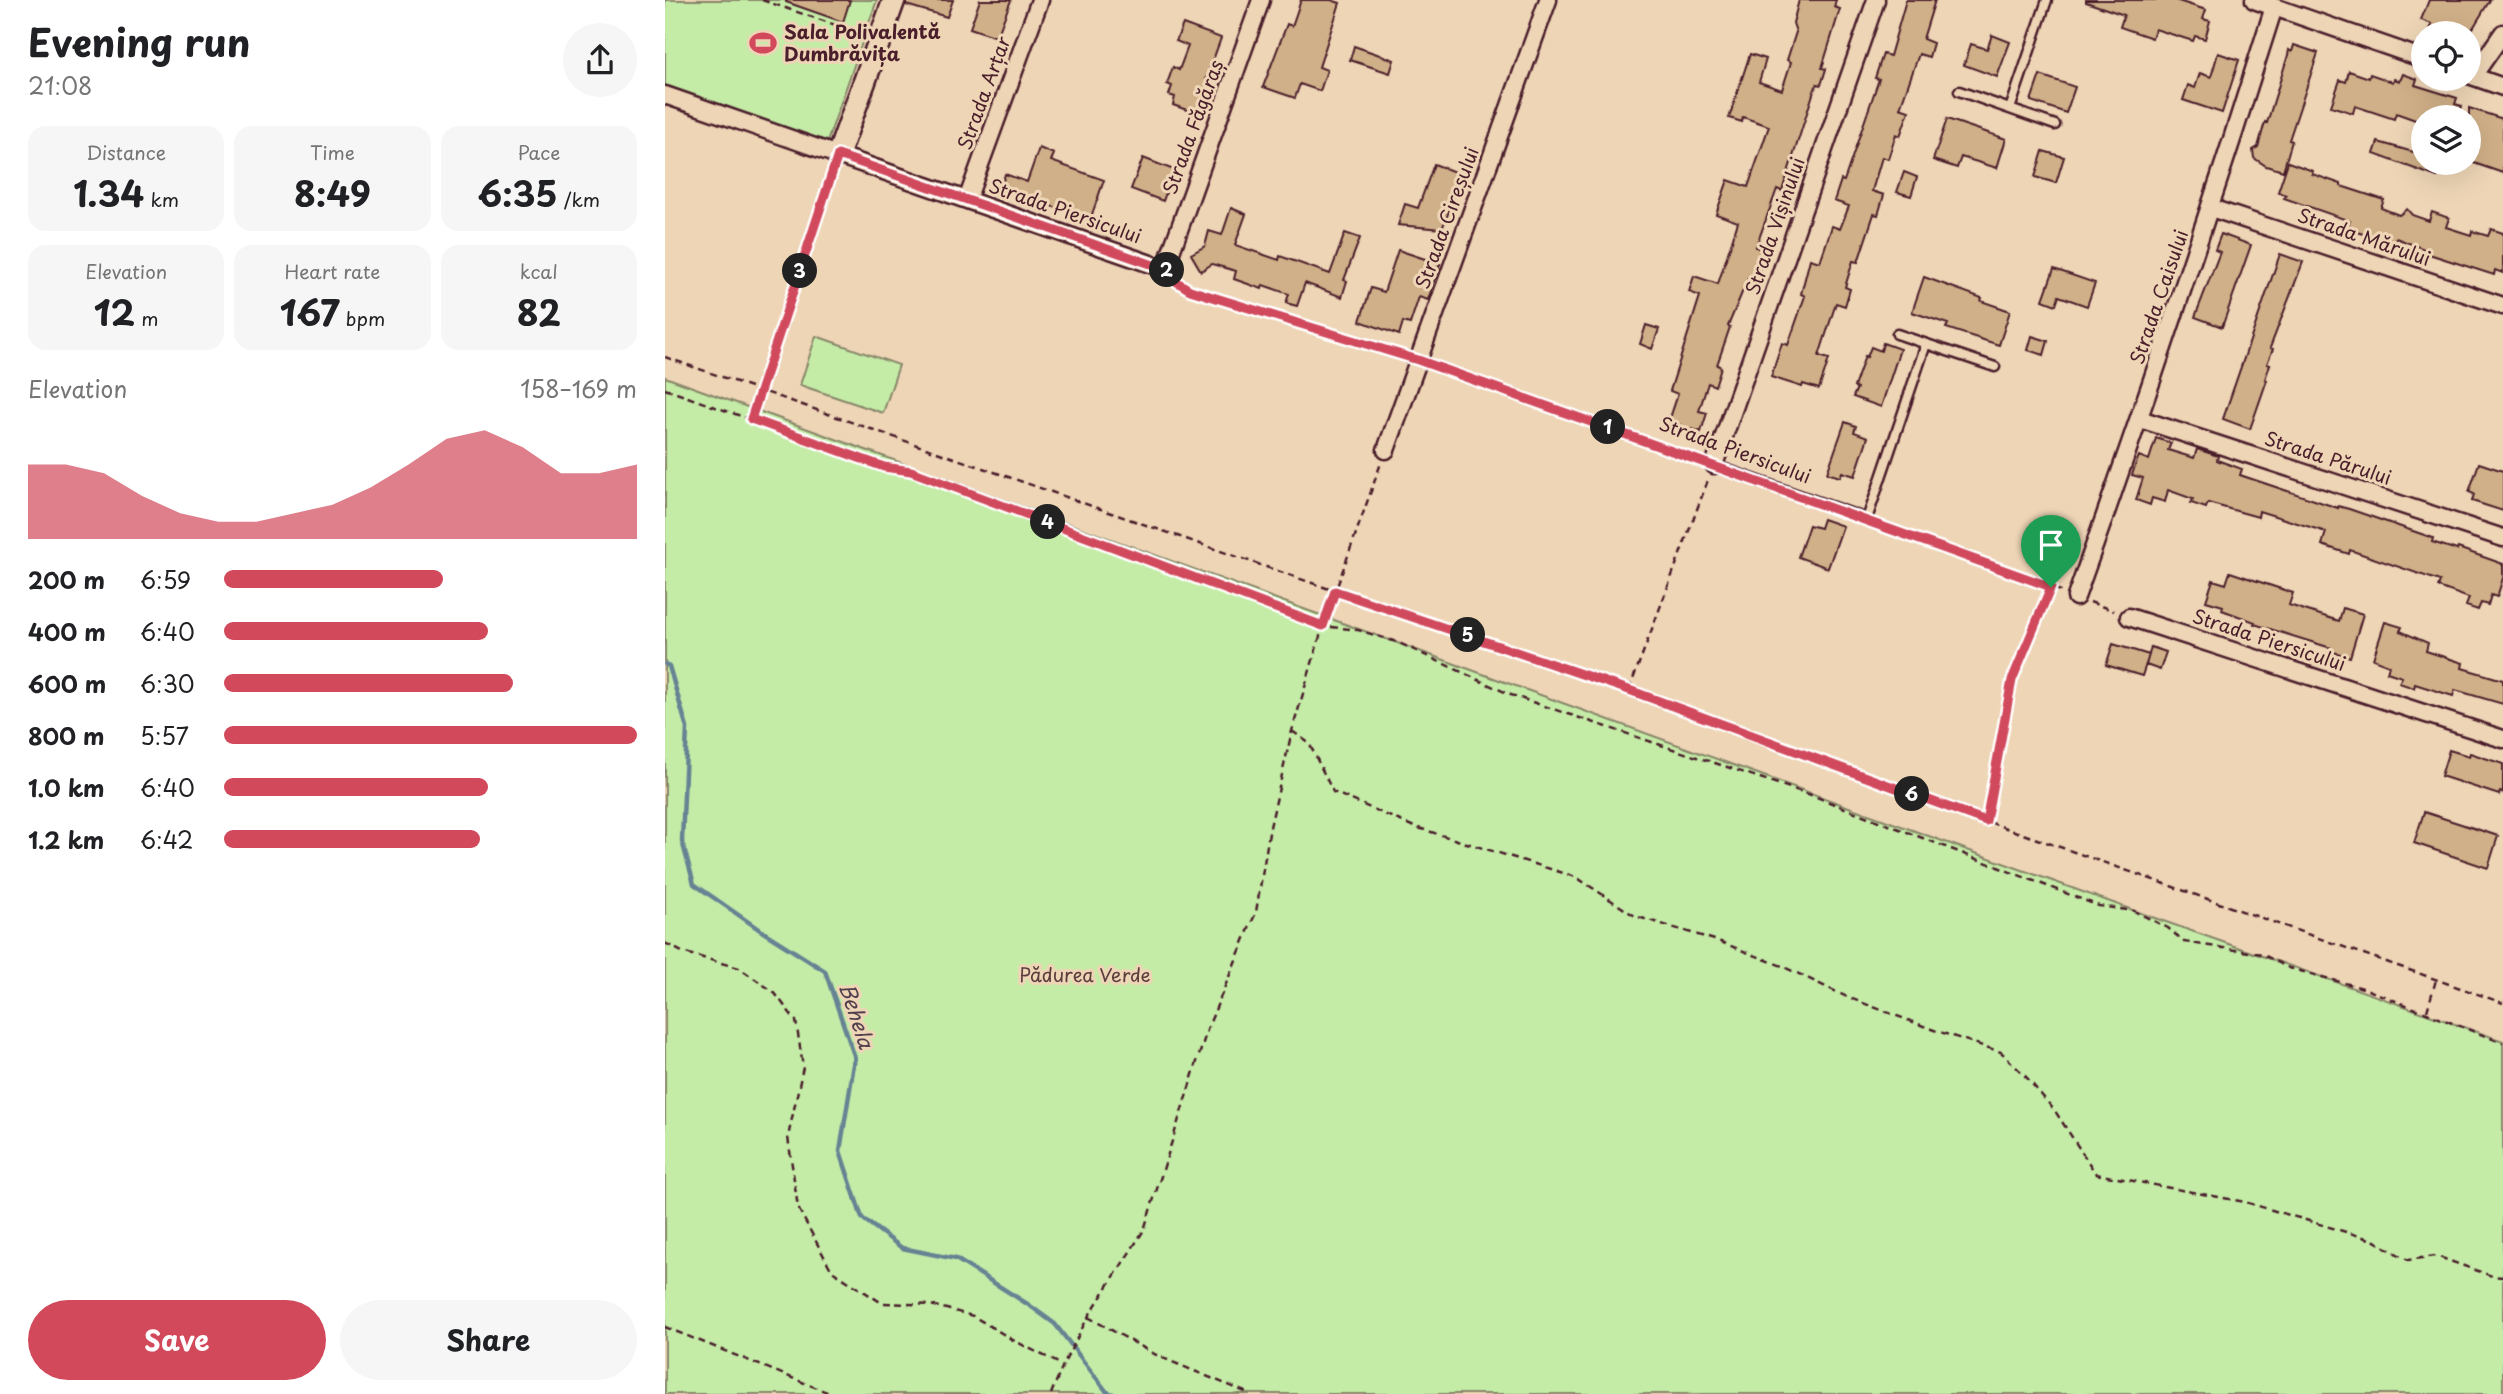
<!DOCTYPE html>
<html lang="en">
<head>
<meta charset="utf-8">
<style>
	body { margin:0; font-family:"Playpen Sans",sans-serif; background:#f6f6f6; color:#202124; height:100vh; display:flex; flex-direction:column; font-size:26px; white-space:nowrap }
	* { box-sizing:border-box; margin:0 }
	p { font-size:23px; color:#757577 }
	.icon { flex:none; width:38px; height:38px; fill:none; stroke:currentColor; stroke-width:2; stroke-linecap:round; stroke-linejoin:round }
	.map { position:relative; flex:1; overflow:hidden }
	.details { display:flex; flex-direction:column; background:#fff; width:665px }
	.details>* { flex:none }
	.controls { position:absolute; left:1746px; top:21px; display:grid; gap:14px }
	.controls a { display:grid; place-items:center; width:70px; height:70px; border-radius:50%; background:#fff; box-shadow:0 7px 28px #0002; font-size:35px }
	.pin { position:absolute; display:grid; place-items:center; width:60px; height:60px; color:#fff; margin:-72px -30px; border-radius:50% 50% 50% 0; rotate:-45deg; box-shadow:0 0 7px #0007 }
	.pin .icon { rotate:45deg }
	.km { position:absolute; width:35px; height:35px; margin:-18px; border-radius:50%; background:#222; color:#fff; font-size:19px; line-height:35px; text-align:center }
	.round { display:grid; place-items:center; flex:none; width:74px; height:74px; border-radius:37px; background:#f6f6f6 }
	.overview { display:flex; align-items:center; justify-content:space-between; height:119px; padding:0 28px }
	h1 { font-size:38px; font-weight:700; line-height:52px }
	.stats { display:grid; grid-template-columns:repeat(3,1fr); gap:10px; height:119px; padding:7px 28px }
	.stats div { display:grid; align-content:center; border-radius:18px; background:#f6f6f6; text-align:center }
	.stats b { font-size:35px; font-weight:700 }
	.stats small { font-size:19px; font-weight:400 }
	.stats p { font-size:19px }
	.chart { height:196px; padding:14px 28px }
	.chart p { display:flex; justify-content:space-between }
	.chart svg { width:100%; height:126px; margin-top:7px; fill:#d1495b; opacity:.7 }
	.action { display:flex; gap:14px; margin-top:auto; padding:14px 28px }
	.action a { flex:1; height:80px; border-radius:42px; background:#d1495b; color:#fff; font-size:28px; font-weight:700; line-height:80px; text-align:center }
	.action a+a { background:#f6f6f6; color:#202124 }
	ul { padding:0 28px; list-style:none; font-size:23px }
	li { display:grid; grid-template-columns:112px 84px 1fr; align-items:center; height:52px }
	li i { height:18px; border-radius:9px; background:#d1495b }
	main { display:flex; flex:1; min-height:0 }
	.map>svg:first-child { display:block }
	.green { fill:#c4eca7; stroke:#878669; stroke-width:2 }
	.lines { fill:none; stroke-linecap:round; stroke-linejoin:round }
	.stream { stroke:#668393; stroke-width:4.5 }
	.building { fill:#d0b088; stroke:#4a1f2b; stroke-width:2 }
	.service-casing { stroke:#4a1f2b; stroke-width:13 }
	.minor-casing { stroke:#4a1f2b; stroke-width:21 }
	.tertiary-casing { stroke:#4a1f2b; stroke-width:26 }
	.path { stroke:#4a1f2b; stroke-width:2.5; stroke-dasharray:7 5; stroke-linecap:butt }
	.service { stroke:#eed5b6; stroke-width:8 }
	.minor { stroke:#eed5b6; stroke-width:16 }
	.tertiary { stroke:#eed5b6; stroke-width:21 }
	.route-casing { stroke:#fff; stroke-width:14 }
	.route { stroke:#d1495b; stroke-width:9 }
	.labels { text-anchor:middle; stroke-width:6; stroke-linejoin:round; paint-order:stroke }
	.poi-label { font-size:19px; font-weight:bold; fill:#4a1f2b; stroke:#eed5b6; text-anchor:start }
	.street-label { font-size:19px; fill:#4a1f2b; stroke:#eed5b6 }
	.park-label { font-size:19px; fill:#5c3e3e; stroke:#eed5b6 }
	.water-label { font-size:21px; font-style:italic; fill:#53404e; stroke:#eed5b6 }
</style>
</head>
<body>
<main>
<section class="details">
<div class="overview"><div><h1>Evening run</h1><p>21:08</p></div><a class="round"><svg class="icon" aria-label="share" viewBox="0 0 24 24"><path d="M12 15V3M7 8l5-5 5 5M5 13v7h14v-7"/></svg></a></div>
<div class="stats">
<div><p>Distance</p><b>1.34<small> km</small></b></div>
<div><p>Time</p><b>8:49</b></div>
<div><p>Pace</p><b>6:35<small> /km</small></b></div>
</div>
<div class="stats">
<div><p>Elevation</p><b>12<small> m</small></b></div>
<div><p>Heart rate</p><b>167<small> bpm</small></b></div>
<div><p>kcal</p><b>82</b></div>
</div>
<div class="chart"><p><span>Elevation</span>158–169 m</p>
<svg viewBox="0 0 160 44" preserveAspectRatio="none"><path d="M0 44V18L10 18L20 21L30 29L40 35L50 38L60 38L70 35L80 32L90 26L100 18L110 9L120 6L130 12L140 21L150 21L160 18V44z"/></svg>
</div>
<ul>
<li><b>200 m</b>6:59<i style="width:53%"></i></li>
<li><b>400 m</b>6:40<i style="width:64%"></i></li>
<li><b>600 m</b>6:30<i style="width:70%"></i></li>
<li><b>800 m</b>5:57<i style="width:100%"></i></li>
<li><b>1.0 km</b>6:40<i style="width:64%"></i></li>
<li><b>1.2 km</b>6:42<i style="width:62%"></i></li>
</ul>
<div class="action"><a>Save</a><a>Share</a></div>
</section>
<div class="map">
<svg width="1838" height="1394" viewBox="0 0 1838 1394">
	<rect width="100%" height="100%" fill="#eed5b6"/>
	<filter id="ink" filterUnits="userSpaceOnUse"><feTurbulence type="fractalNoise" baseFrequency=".0143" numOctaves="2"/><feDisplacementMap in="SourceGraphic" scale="14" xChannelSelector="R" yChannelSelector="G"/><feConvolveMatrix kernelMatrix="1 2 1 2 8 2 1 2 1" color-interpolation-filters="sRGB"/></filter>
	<g filter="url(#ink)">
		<path class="green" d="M0 0H212L162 142 0 85Z
			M151 336 234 365 218 413 135 385Z
			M0 377 1484 916 1838 1041V1394H0Z"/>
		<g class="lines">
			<path class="stream" d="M0 664 4 666 22 728 17 841 29 884 95 930 160 971 190 1058 175 1151 197 1218 237 1248 291 1259 364 1305 390 1324 442 1392 448 1394"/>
		</g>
		<path class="building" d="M121 0H185L178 22 121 2Z
			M242 0H288L282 17 241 5Z
			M315 0H346L332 37 305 28Z
			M636 0H666L675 3 654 67 662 70 655 91 635 84 630 98 598 87 622 24 627 26Z
			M1134 0H1171L1169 7 1175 9 1157 68 1161 69 1156 85 1152 84 1148 94 1117 191 1112 189 1091 247 1096 249 1094 257 1099 258 1095 271 1090 269 1087 277 1084 276 1063 326 1065 327 1052 365 1056 367 1050 386 1043 383 1034 411 1042 413 1036 432 1027 429 1025 434 1013 430 1015 425 1004 421 1013 394 1005 391 1035 296 1024 292 1029 276 1053 284 1073 222 1051 214 1063 180 1083 187 1104 126 1078 117 1077 122 1064 118 1085 54 1101 59 1094 82 1117 90 1126 62 1122 60 1131 32 1128 23Z
			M1241 0H1270L1258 39 1268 43 1264 57 1254 54 1235 108 1244 111 1235 136 1231 134 1223 159 1217 157 1207 191 1219 195 1213 215 1209 214 1193 262 1188 261 1180 287 1185 289 1180 306 1171 303 1154 356 1164 359 1154 389 1138 384 1137 387 1106 377 1117 343 1123 345 1140 296 1136 294 1145 259 1155 262 1167 226 1175 229 1184 206 1169 201 1176 180 1179 181 1214 79 1210 78 1218 54 1225 56Z
			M1421 0H1510L1541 10 1538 19 1545 21 1540 39 1530 36 1528 41 1490 29 1487 38 1455 27 1459 15 1421 2Z
			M1764 0H1825L1805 33H1764L1767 24 1756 20Z
			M518 24 556 38 541 79 545 81 533 114 508 105 510 97 504 95 507 86 502 84 508 67 514 70 523 46 511 41Z
			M1327 35 1345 42 1332 77 1299 65 1306 44 1322 49Z
			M1629 45 1653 53 1624 140 1627 141 1618 171 1601 166 1589 158 1588 150 1593 147 1600 122 1602 123 1623 55 1624 50 1627 52Z
			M689 46 729 60 725 73 685 60Z
			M1553 53 1574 60 1557 113 1518 100 1523 85 1530 88 1535 73 1546 77Z
			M1684 71 1704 78 1705 74 1728 82 1729 79 1735 81 1738 74 1752 79 1750 85 1792 98 1790 104 1797 106 1793 117H1759V123L1731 113 1729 119 1690 106 1688 113 1666 106 1675 80 1681 82Z
			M1375 75 1410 87 1401 113 1366 101Z
			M1804 108 1838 119V173L1806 162 1808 154 1804 153Z
			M1282 119 1341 139 1332 168 1296 157 1292 168 1268 160Z
			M1713 142 1759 155V163H1777L1772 177 1709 154Z
			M374 148 389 154 386 161 439 180 425 220 336 188 340 174 362 182Z
			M1378 151 1399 157 1391 183 1370 177Z
			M478 158 509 170 498 201 466 189Z
			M1623 162 1648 171 1647 174 1676 184V186L1719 200 1716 208 1734 215 1742 209 1747 215 1764 221 1767 212 1784 218 1781 227 1806 235 1807 231 1823 236 1826 229 1838 233V273L1830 270 1829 275 1761 253 1762 250 1731 238 1727 248 1710 241 1711 238 1682 229 1685 221 1619 198 1621 195 1613 192Z
			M769 164 798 175 777 229 733 225 740 204 753 208Z
			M1239 172 1252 177 1246 196 1232 192Z
			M566 208 581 214 570 245 614 260 615 256 665 274 680 233 695 238 679 280 682 281 677 297 640 283 632 306 621 303 624 294 598 285 597 289 569 279 571 271 547 264 536 271 526 254 540 246 544 231 557 235Z
			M1556 234 1586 245 1557 327 1530 317 1555 252 1550 250Z
			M733 250 775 264 763 300 754 297 745 324 738 322 734 335 695 321 706 288 719 292Z
			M1615 254 1638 262 1605 348 1608 349 1602 364 1605 365 1600 379 1602 380 1585 429 1558 419Z
			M1389 269 1430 283 1422 306 1394 296 1391 305 1378 300Z
			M1259 277 1317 298 1316 301 1345 311 1334 345 1281 328 1283 324 1247 312Z
			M981 325 994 329 987 349 975 344Z
			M1367 336 1383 341 1379 355 1363 350Z
			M1218 343 1235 349 1216 407 1188 397 1192 388 1189 387 1200 356 1202 357 1206 347 1216 351Z
			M1180 422 1191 426 1189 432 1203 437 1190 476 1177 472 1175 477 1162 473Z
			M1491 438 1506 443 1503 450 1529 458 1532 449 1553 456 1552 460 1577 469 1575 475 1673 508V506L1684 509 1768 538 1767 542 1792 550 1793 548 1838 564V578L1832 597 1826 595 1823 605 1816 603 1813 610 1801 606 1804 598 1773 587 1775 581 1685 550 1684 554 1657 545 1661 532 1594 511 1593 517 1543 503 1541 508 1526 503 1528 499 1503 490 1500 502 1487 498 1485 505 1471 500 1478 478 1467 475 1470 466 1474 456 1484 460Z
			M1814 463 1838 471V511L1807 501 1809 494 1804 492Z
			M1158 519 1178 526 1163 568 1133 557 1144 525 1155 528Z
			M1565 572 1628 593 1624 605 1674 621 1678 608 1698 614 1685 657 1665 651 1666 648 1589 624 1590 622 1557 610 1558 606 1541 601 1548 580 1561 584Z
			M1720 622 1737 627 1735 631 1763 643 1761 651 1798 663 1797 668 1838 680V704L1790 690 1788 696 1750 684 1749 688 1734 683 1737 677 1722 672 1724 665 1708 659Z
			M1448 644 1484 655 1477 676 1441 665Z
			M1486 647 1501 652 1495 670 1481 665Z
			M1784 750 1804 756 1805 753 1838 764V793L1835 792 1834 795 1776 776Z
			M1759 812 1833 836 1823 868 1749 843Z"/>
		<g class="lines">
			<defs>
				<path id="service" d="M1294 91 1390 125
					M1345 109 1382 0
					M1232 334 1330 367
					M1049 465 1202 519 1261 344"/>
				<path id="minor" d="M1589 0 1759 59
					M1804 75 1838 87
					M1808 76 1838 33
					M0 95 500 269 596 0
					M302 200 375 0
					M1546 208 1838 306
					M1475 419 1838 538
					M721 450 883 0
					M1049 465 1211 0
					M1411 597C1481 402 1547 205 1609 7
					M1464 617 1838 739"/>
				<path id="tertiary" d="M173 155 229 0"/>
			</defs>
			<use href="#service" class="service-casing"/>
			<use href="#minor" class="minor-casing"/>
			<use href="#tertiary" class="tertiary-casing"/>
			<path class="path" d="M97 0 197 34
				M510 279 525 291 738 355
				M0 357 670 591 964 690 1321 821 1838 1003
				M768 365 1035 460
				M0 389 219 467 246 471 658 626 693 630 732 642 846 695 1146 795 1434 906 1469 911 1503 928 1519 942 1597 954 1624 968 1698 988 1838 1043
				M86 419 168 172
				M1212 523 1396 591
				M1425 602 1449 611
				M964 690 1043 480
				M627 731 644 743 668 792 747 826 911 877 970 916 1053 941 1117 966 1182 997 1269 1030 1336 1052 1363 1079 1390 1111 1431 1174 1580 1202 1708 1240 1743 1260 1771 1256 1827 1276 1838 1277
				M1321 821 1347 680 1386 587
				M0 943 17 952 74 968 109 992 131 1021 138 1067 123 1137 133 1208 167 1271 217 1303 266 1305 308 1316 348 1340 397 1365
				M1762 1011 1771 980
				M423 1317 493 1356 585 1394
				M0 1327 167 1394
				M386 1394 398 1365 423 1317 479 1230 543 1027 591 912 605 827 627 731 658 626 716 463"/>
			<use href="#service" class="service"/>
			<use href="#minor" class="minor"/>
			<use href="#tertiary" class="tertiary"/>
		</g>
	</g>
	<g class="lines" filter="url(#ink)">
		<defs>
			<path id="route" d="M173 155 500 269 512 282 525 290 753 360 1386 587 1347 680 1321 821 964 690 670 591 658 626 246 471 219 467 86 419Z"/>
		</defs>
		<use href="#route" class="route-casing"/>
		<use href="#route" class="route"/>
	</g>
	<defs>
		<symbol id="stadium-bare" viewBox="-9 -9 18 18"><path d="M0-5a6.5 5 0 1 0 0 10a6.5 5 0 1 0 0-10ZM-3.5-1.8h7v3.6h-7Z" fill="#d1495b" stroke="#eed5b6" stroke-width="2.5" paint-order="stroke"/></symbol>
	</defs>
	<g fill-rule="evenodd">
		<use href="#stadium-bare" x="79" y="24" width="38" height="38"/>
	</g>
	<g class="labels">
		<g class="poi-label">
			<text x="119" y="39">Sala Polivalentă<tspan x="119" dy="22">Dumbrăvița</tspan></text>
		</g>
		<g class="street-label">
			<text transform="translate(319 93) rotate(-70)" y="7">Strada Arțar</text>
			<text transform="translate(528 127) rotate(-70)" y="7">Strada Făgăraș</text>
			<text transform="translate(400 211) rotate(19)" y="7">Strada Piersicului</text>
			<text transform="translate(782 218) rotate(-70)" y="7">Strada Cireșului</text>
			<text transform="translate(1110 226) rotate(-71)" y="7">Strada Vișinului</text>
			<text transform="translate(1699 237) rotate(19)" y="7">Strada Mărului</text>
			<text transform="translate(1494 297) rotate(-71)" y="7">Strada Caisului</text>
			<text transform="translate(1070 450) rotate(20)" y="7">Strada Piersicului</text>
			<text transform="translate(1663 458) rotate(18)" y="7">Strada Părului</text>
			<text transform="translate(1604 640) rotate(18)" y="7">Strada Piersicului</text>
		</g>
		<g class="park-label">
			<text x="420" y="982">Pădurea Verde</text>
		</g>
		<g class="water-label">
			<text transform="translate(191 1016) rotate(72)" y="7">Behela</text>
		</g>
	</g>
</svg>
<div class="controls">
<a><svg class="icon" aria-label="locate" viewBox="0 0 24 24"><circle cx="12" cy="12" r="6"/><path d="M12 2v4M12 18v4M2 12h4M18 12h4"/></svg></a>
<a><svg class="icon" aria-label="layers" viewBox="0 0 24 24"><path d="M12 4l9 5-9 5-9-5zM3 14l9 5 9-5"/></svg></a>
</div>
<div class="pin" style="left:1386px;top:587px;background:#1e9e55"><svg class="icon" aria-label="arrive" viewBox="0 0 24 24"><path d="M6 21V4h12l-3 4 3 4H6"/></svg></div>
<b class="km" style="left:943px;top:427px">1</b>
<b class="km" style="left:502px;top:270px">2</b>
<b class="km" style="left:135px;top:271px">3</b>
<b class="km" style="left:383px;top:522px">4</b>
<b class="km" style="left:803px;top:635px">5</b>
<b class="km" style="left:1247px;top:794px">6</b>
</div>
</main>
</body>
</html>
